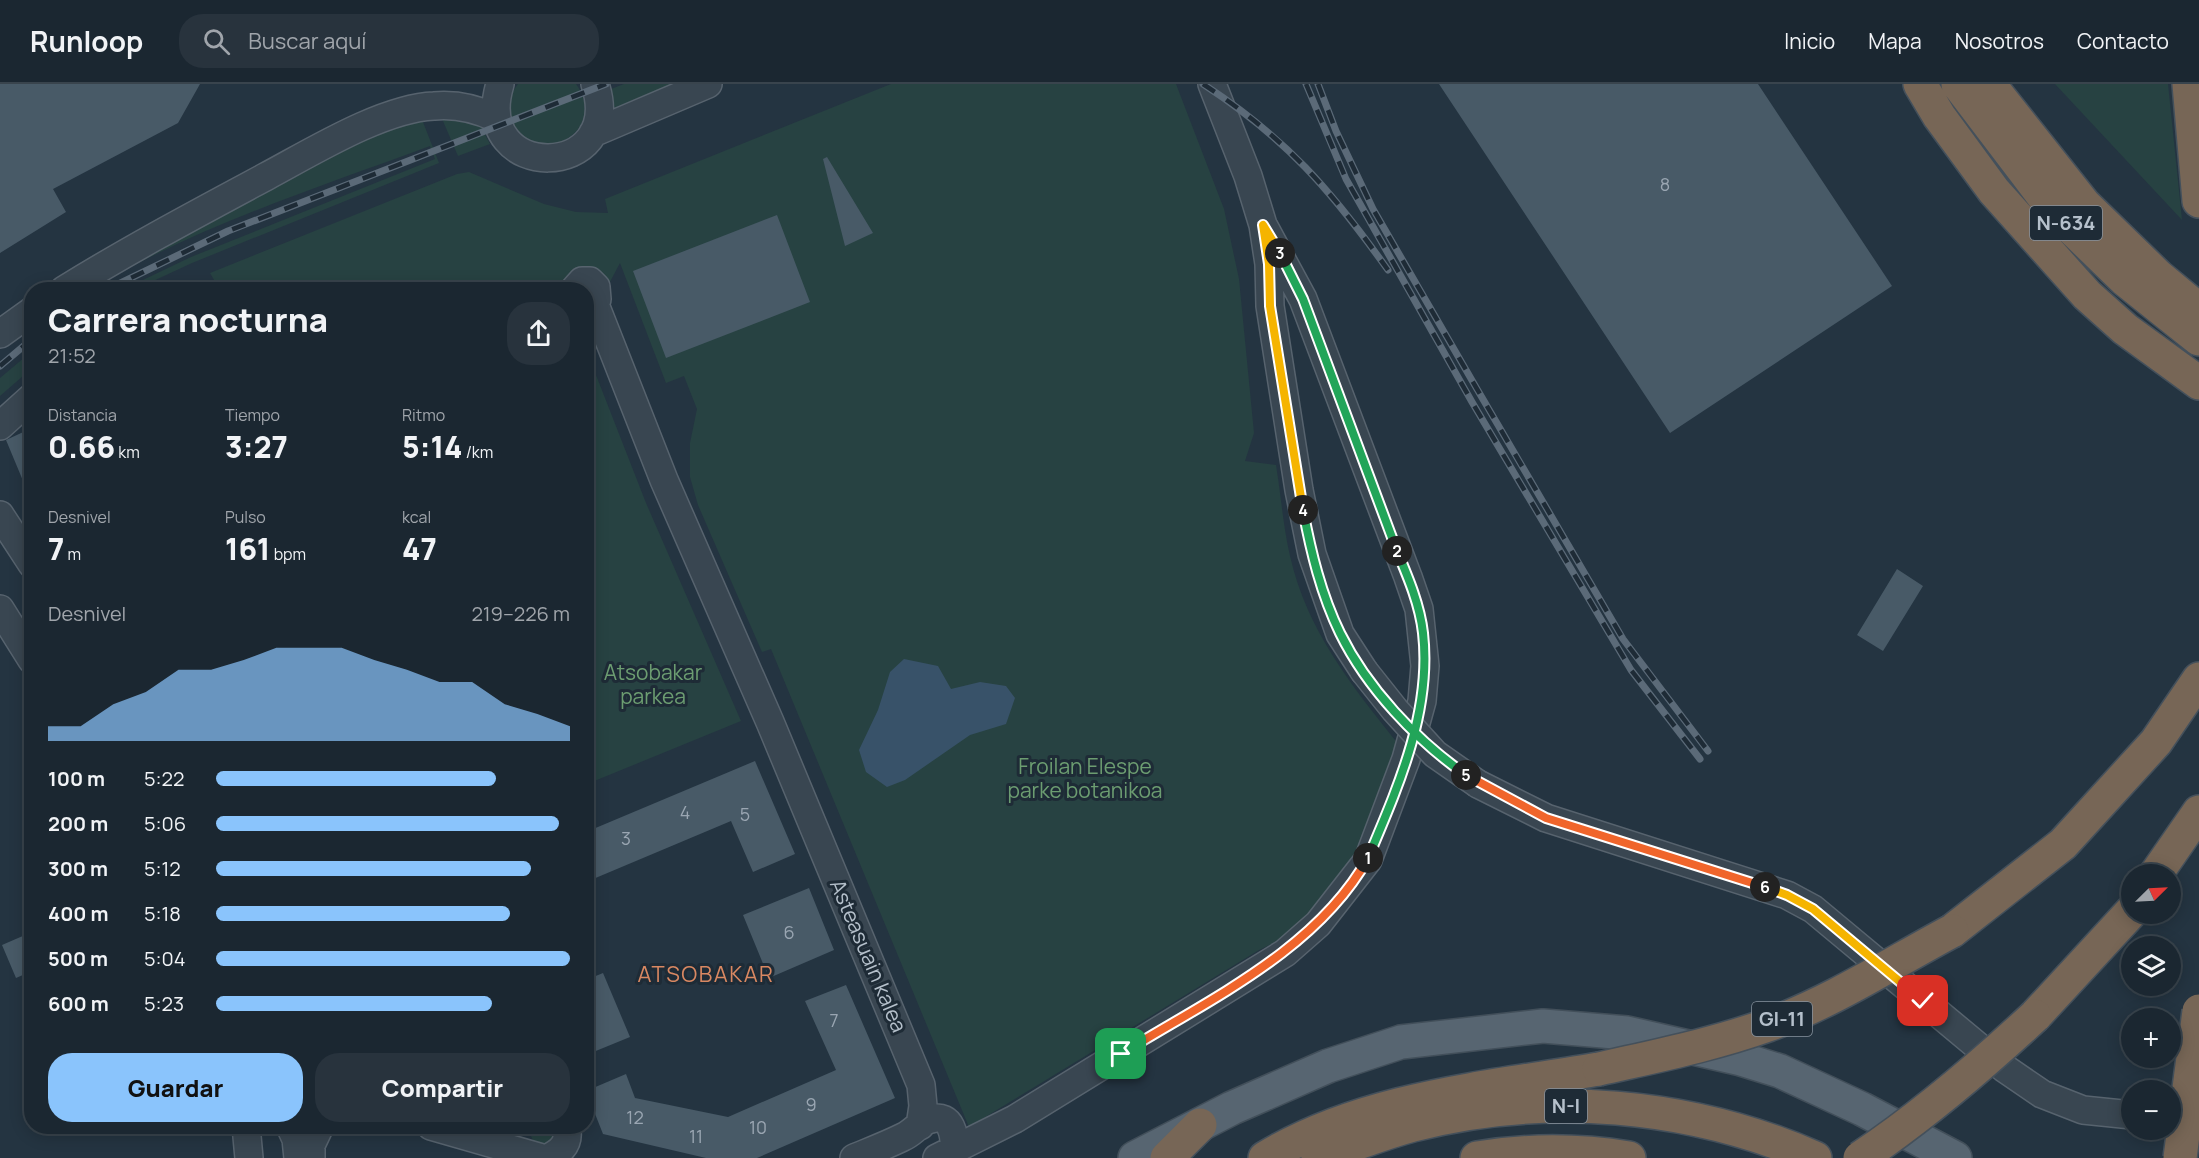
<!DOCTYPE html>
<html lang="es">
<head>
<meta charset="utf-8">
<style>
	body { margin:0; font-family:Manrope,sans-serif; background:#28333d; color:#f1f3f6; height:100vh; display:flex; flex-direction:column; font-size:22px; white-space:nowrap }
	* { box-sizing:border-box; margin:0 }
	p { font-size:20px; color:#a0a5ab }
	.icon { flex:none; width:33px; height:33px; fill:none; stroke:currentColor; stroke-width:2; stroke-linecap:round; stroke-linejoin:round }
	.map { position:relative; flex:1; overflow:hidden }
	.details { position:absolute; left:24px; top:198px; width:570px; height:852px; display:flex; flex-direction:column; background:#1b2731; border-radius:24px; box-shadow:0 3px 15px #0003,0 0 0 2px #39444d }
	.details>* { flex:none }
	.needle { width:39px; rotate:66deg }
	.controls { position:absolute; left:2121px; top:780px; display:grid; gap:12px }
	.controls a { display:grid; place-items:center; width:60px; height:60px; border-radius:50%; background:#1b2731; box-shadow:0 3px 15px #0003,0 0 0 2px #39444d; font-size:30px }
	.pin { position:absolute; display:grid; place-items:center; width:51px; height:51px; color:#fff; margin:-26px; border-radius:12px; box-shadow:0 3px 9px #0006 }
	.km { position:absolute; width:30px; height:30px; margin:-15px; border-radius:50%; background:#222; color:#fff; font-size:16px; line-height:30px; text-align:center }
	.round { display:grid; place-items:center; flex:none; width:63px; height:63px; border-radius:24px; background:#28333d }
	.headline { display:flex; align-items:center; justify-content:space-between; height:102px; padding:0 24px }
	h1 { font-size:33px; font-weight:800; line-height:45px }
	.figures { display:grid; grid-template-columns:repeat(3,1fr); gap:9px; height:102px; padding:6px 24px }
	.figures div { display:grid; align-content:center }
	.figures b { font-size:30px; font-weight:800 }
	.figures small { font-size:16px; font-weight:400 }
	.figures p { font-size:16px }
	.chart { height:168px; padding:12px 24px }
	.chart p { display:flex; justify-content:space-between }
	.chart svg { width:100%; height:108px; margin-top:6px; fill:#8ac4fc; opacity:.7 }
	.cta { display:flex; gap:12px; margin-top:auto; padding:12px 24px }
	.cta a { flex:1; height:69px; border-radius:24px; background:#8ac4fc; color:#111; font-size:24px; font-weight:800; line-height:69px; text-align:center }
	.cta a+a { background:#28333d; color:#f1f3f6 }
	ul { padding:0 24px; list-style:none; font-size:20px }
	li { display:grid; grid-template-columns:96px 72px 1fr; align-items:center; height:45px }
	li i { height:15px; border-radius:8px; background:#8ac4fc }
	header { display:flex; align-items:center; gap:36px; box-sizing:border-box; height:84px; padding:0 30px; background:#1b2731; border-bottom:2px solid #39444d }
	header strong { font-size:28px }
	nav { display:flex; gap:33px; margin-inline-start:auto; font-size:21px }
	.search { width:420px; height:54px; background:#28333d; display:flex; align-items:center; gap:15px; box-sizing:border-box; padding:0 21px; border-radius:24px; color:#a0a5ab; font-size:22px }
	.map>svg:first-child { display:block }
	.green { fill:#274242 }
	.water { fill:#385269 }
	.building { fill:#485a67 }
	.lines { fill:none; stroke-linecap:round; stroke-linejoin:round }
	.minor-casing { stroke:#57636e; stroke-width:30 }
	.major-casing { stroke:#424f5a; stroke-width:36 }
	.highway-casing { stroke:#44505b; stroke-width:36 }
	.minor { stroke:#394651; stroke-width:27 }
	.major { stroke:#576571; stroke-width:33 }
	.highway { stroke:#776656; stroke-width:33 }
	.rail-casing { stroke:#5b6a78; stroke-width:7 }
	.rail { stroke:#1e2b36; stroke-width:4.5; stroke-dasharray:14; stroke-linecap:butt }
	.minor-bridge-casing { stroke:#57636e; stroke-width:30; stroke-linecap:butt }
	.highway-bridge-casing { stroke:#44505b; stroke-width:36; stroke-linecap:butt }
	.minor-bridge { stroke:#394651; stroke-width:27 }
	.highway-bridge { stroke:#776656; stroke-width:33 }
	.split-1-casing { stroke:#fff; stroke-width:12 }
	.split-2-casing { stroke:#fff; stroke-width:12 }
	.split-3-casing { stroke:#fff; stroke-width:12 }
	.split-4-casing { stroke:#fff; stroke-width:12 }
	.split-5-casing { stroke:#fff; stroke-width:12 }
	.split-6-casing { stroke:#fff; stroke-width:12 }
	.split-7-casing { stroke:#fff; stroke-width:12 }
	.split-1 { stroke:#f0652b; stroke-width:8 }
	.split-2 { stroke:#22a559; stroke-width:8 }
	.split-3 { stroke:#22a559; stroke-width:8 }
	.split-4 { stroke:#f5b400; stroke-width:8 }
	.split-5 { stroke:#22a559; stroke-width:8 }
	.split-6 { stroke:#f0652b; stroke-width:8 }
	.split-7 { stroke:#f5b400; stroke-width:8 }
	.labels { text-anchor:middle; stroke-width:6; stroke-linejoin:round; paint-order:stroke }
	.number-label { font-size:18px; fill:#9aa6b2 }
	.shield { fill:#1e2b36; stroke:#88939e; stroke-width:1.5 }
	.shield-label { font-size:20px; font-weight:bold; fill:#b5c0cb }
	.park-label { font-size:21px; fill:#6c9d71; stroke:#1e2b36 }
	.street-label { font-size:21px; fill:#b5c0cb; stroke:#1e2b36 }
	.neighbourhood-label { font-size:22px; letter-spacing:1.5px; fill:#d98862; stroke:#1e2b36 }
</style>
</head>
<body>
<header>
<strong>Runloop</strong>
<div class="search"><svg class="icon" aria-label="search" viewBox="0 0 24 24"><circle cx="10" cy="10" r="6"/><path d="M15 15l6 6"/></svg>Buscar aquí</div>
<nav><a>Inicio</a><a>Mapa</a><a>Nosotros</a><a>Contacto</a></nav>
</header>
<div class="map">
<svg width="2199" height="1074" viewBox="0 0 2199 1074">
	<rect width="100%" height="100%" fill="#243441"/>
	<path class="green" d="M518 0H576C612 51 528 88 511 35 507 23 510 10 518 0Z
		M624 0H672L614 24 611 5Z
		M891 0H1176L1224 125 1239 195 1254 349 1245 377 1276 381C1281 411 1283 442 1290 472 1307 547 1352 602 1399 661L1360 763 1330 808 1286 853 1259 866 969 1043 771 565 762 568 698 421 690 393V359L697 325 684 292 666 299 620 179 587 241 586 206H220L210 189 457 90 469 88 544 120 576 128 608 129 605 115Z
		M2055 0H2168L2182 136Z
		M440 30 480 41 490 60 458 72Z
		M421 33 439 79 192 179 136 205H124L191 173 435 75 430 62C317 104 194 143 92 205L83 206C193 146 304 77 421 33Z
		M31 268V285L0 312V294Z
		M587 268 646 419 741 637 587 700Z
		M534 1042 555 1043 552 1063 535 1060 531 1052Z"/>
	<path class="water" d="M904 575 938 582 951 605 980 598 1006 602 1015 614 1006 640 970 651 905 696 887 703 866 688 859 666 878 626 890 588Z"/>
	<path class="building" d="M0 0H200L178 39 53 105 66 128 0 169Z
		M1439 0H1758L1892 202 1670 349Z
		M827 73 873 149 845 162 823 75Z
		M777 131 810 218 666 274 633 187Z
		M32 344V416H31L6 356Z
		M1897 485 1923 502 1883 567 1857 551Z
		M755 677 795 770 753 788 731 737 586 798V748Z
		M809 804 834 866 769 894 743 831Z
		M32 848V887L16 894 2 861Z
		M603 889 630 953 586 971V896Z
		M846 901 895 1014 757 1074H706L603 1050 586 1007 626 990 635 1014 728 1033 836 986 805 917Z"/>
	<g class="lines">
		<defs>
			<path id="minor" d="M500 0C470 100 627 97 595 0
				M1212 0 1248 92 1263 141 1269 180 1270 222 1299 406 1312 470 1340 550 1364 587
				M593 49 708 0
				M64 206C130 165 198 129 267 92 312 68 383 24 434 22 455 20 477 25 496 34
				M574 206 582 197H590L596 203 597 215 586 221
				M594 218 664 396 770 638 921 1001 923 1022 920 1042
				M0 250 32 227
				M0 342 32 313
				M0 431 32 480
				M0 525 32 576
				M1478 700 1546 734 1787 811 1813 825 2004 984 2042 1010 2083 1026 2132 1031
				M246 1042 249 1074
				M290 1042 296 1055 298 1074
				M431 1042 542 1074H558
				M552 1072C564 1065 570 1057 566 1042
				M311 1074V1061L320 1042
				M854 1074C871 1067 887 1061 903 1053 913 1049 921 1037 931 1035 952 1029 955 1052 954 1067
				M937 1074 1015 1035 1285 869 1318 840 1368 776 1406 675 1422 617 1425 582 1419 525 1408 493 1303 215 1263 141"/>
			<path id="major" d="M1135 1074 1232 1024 1328 982 1401 958 1543 942 1627 949 1741 975 1780 987 1862 1025 1955 1074"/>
			<path id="highway" d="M1920 0 1939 32 1994 107 2087 211 2125 245 2199 299
				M1958 0 2056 129 2124 195 2199 255
				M1989 0 2084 120 2158 192 2199 226
				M2189 0 2199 117
				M2156 790 2199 728
				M1952 847 2063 760 2156 658 2199 595
				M2035 932 2132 827
				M1167 1074 1200 1041
				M1265 1074C1364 1014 1487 1004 1599 985
				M1318 1074C1349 1062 1380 1050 1413 1041 1545 1007 1690 1019 1815 1074
				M1477 1074C1526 1066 1579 1066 1629 1074"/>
		</defs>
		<use href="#minor" class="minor-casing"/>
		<use href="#major" class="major-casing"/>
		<use href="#highway" class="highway-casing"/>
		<use href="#minor" class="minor"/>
		<use href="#major" class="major"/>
		<use href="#highway" class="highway"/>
		<defs>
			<path id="rail" d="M1203 0C1286 54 1331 106 1388 186
				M1306 0 1346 95 1472 318 1631 586 1700 675
				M1318 0 1336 47 1373 125 1477 305 1623 555 1708 667
				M106 206 228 147 606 0
				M0 282 32 255"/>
		</defs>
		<use href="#rail" class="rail-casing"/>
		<use href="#rail" class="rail"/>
		<defs>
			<path id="minor-bridge" d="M1364 587 1395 626 1435 670 1478 700"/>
			<path id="highway-bridge" d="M1599 985C1656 972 1712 961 1768 941 1832 918 1892 879 1952 847
				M1860 1074C1923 1032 1979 984 2035 932
				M2180 1074 2199 927"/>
		</defs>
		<use href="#minor-bridge" class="minor-bridge-casing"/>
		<use href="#highway-bridge" class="highway-bridge-casing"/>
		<use href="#minor-bridge" class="minor-bridge"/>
		<use href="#highway-bridge" class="highway-bridge"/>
	</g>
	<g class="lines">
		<defs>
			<path id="split-1" d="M1121 970C1208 916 1317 866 1368 774"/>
			<path id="split-2" d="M1368 774C1398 703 1432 627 1423 549 1420 521 1408 493 1397 467"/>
			<path id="split-3" d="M1280 169 1303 215 1397 467"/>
			<path id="split-4" d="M1280 169 1263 141 1269 180 1270 222 1303 426"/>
			<path id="split-5" d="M1303 426C1311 468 1321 510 1340 549 1367 604 1416 656 1466 691"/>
			<path id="split-6" d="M1466 691 1546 734 1765 803"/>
			<path id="split-7" d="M1765 803 1787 811 1813 825 1923 917"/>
		</defs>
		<use href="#split-1" class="split-1-casing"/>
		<use href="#split-2" class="split-2-casing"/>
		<use href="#split-3" class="split-3-casing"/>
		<use href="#split-4" class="split-4-casing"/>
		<use href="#split-5" class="split-5-casing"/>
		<use href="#split-6" class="split-6-casing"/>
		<use href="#split-7" class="split-7-casing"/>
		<use href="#split-1" class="split-1"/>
		<use href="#split-2" class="split-2"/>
		<use href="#split-3" class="split-3"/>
		<use href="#split-4" class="split-4"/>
		<use href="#split-5" class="split-5"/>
		<use href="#split-6" class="split-6"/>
		<use href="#split-7" class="split-7"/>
	</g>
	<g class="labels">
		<g class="number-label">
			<text x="1665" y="107">8</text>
			<text x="685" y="735">4</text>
			<text x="745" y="737">5</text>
			<text x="626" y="761">3</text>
			<text x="789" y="855">6</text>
			<text x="834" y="943">7</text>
			<text x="811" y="1027">9</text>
			<text x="635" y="1040">12</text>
			<text x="758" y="1050">10</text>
			<text x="696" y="1059">11</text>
		</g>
		<g class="shield">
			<rect x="2030" y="122" width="72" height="34" rx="4.5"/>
			<rect x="1752" y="918" width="60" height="34" rx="4.5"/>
			<rect x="1545" y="1005" width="42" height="34" rx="4.5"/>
		</g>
		<g class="shield-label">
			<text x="2066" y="146">N-634</text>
			<text x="1782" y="942">GI-11</text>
			<text x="1566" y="1029">N-I</text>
		</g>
		<g class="park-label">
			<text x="653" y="596">Atsobakar<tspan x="653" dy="24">parkea</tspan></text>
			<text x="1085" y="690">Froilan Elespe<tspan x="1085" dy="24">parke botanikoa</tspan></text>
		</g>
		<g class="street-label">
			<text transform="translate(868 872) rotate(67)" y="7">Asteasuain kalea</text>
		</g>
		<g class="neighbourhood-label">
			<text x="706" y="898">ATSOBAKAR</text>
		</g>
	</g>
</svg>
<div class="controls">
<a><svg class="needle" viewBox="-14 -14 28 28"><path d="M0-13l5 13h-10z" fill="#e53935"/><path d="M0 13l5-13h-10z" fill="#a0a5ab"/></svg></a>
<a><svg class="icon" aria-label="layers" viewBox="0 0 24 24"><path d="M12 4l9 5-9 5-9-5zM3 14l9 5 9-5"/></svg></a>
<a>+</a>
<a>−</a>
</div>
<div class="pin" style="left:1121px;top:970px;background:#1e9e55"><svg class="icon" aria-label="arrive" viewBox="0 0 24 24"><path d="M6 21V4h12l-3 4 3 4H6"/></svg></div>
<div class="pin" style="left:1923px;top:917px;background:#d93025"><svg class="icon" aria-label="check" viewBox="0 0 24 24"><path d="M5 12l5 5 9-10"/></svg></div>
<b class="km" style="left:1368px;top:774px">1</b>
<b class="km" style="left:1397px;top:467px">2</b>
<b class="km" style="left:1280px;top:169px">3</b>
<b class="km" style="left:1303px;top:426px">4</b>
<b class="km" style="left:1466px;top:691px">5</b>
<b class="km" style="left:1765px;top:803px">6</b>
<section class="details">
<div class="headline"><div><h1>Carrera nocturna</h1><p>21:52</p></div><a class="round"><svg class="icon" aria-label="share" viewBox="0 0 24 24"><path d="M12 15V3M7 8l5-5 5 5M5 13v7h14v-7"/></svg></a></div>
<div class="figures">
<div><p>Distancia</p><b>0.66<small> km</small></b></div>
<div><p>Tiempo</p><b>3:27</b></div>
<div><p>Ritmo</p><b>5:14<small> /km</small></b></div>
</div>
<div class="figures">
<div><p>Desnivel</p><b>7<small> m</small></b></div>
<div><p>Pulso</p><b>161<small> bpm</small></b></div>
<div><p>kcal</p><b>47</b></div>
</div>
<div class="chart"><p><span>Desnivel</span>219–226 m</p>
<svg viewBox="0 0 160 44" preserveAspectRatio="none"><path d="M0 44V38L10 38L20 29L30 24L40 15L50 15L60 11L70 6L80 6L90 6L100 11L110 15L120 20L130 20L140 29L150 33L160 38V44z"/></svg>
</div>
<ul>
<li><b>100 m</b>5:22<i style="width:79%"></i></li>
<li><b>200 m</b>5:06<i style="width:97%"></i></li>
<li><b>300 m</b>5:12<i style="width:89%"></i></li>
<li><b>400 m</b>5:18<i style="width:83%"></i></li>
<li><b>500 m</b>5:04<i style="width:100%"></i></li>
<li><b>600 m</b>5:23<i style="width:78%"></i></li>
</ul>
<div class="cta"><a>Guardar</a><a>Compartir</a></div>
</section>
</div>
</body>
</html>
